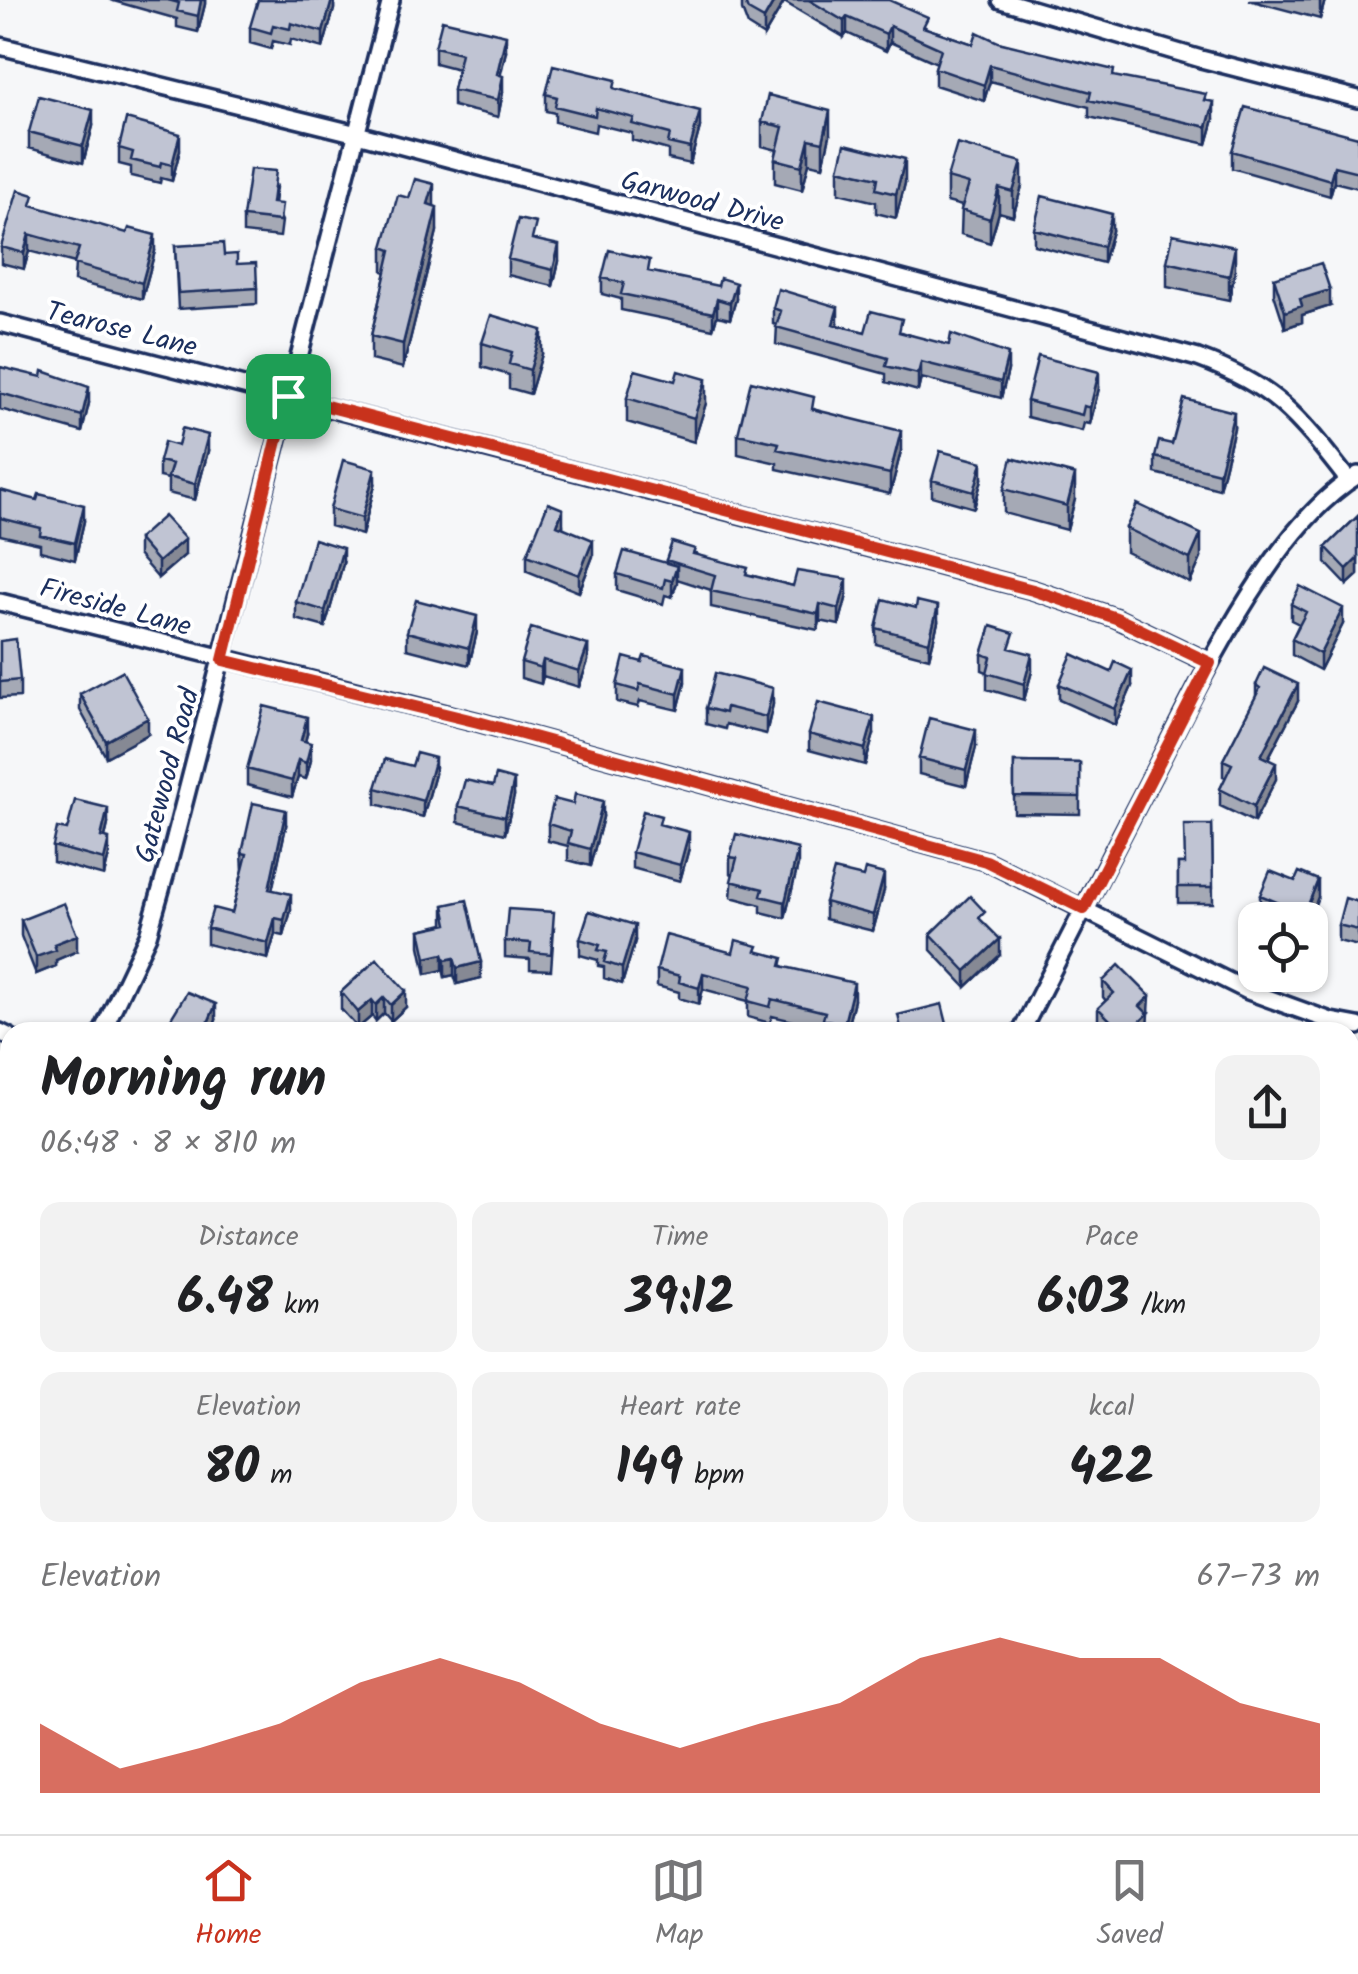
<!DOCTYPE html>
<html lang="en">
<head>
<meta charset="utf-8">
<style>
	body { margin:0; font-family:Kalam,sans-serif; background:#f2f2f2; color:#202124; height:100vh; display:flex; flex-direction:column; font-size:38px; white-space:nowrap }
	* { box-sizing:border-box; margin:0 }
	p { font-size:32px; color:#757577 }
	.icon { flex:none; width:55px; height:55px; fill:none; stroke:currentColor; stroke-width:2; stroke-linecap:round; stroke-linejoin:round }
	.map { position:relative; flex:1; overflow:hidden }
	.sheet { position:absolute; left:0px; top:1022px; width:1360px; height:812px; display:flex; flex-direction:column; background:#fff; border-radius:30px 30px 0 0; box-shadow:0 2px 8px #0004 }
	.sheet>* { flex:none }
	.controls { position:absolute; left:1238px; top:902px; display:grid; gap:20px }
	.controls a { display:grid; place-items:center; width:90px; height:90px; border-radius:20px; background:#fff; box-shadow:0 2px 8px #0004; font-size:50px }
	.pin { position:absolute; display:grid; place-items:center; width:85px; height:85px; color:#fff; margin:-42px; border-radius:20px; box-shadow:0 5px 15px #0006 }
	.round { display:grid; place-items:center; flex:none; width:105px; height:105px; border-radius:20px; background:#f2f2f2 }
	.overview { display:flex; align-items:center; justify-content:space-between; height:170px; padding:0 40px }
	h1 { font-size:55px; font-weight:700; line-height:75px }
	.stats { display:grid; grid-template-columns:repeat(3,1fr); gap:15px; height:170px; padding:10px 40px }
	.stats div { display:grid; align-content:center; border-radius:20px; background:#f2f2f2; text-align:center }
	.stats b { font-size:50px; font-weight:700 }
	.stats small { font-size:28px; font-weight:400 }
	.stats p { font-size:28px }
	.chart { height:280px; padding:20px 40px }
	.chart p { display:flex; justify-content:space-between }
	.chart svg { width:100%; height:180px; margin-top:10px; fill:#c8321e; opacity:.7 }
	.dock { display:flex; justify-content:space-around; align-items:center; height:140px; border-top:2px solid #e0e0e0; background:#fff; font-size:28px; color:#757577 }
	.dock a { display:grid; justify-items:center; gap:5px }
	.dock .on { color:#c8321e }
	.map>svg:first-child { display:block }
	.lines { fill:none; stroke-linecap:round; stroke-linejoin:round }
	.street-casing { stroke:#1b2f5e; stroke-width:22 }
	.street { stroke:#fff; stroke-width:15 }
	.wall { fill:#a5a9b5; stroke:#1b2f5e; stroke-width:2.5 }
	.shaded-wall { fill:#868994; stroke:#1b2f5e; stroke-width:2.5 }
	.building { fill:#c0c4d3; stroke:#1b2f5e; stroke-width:2.5 }
	.route-casing { stroke:#fff; stroke-width:20 }
	.route { stroke:#c8321e; stroke-width:12 }
	.labels { text-anchor:middle; stroke-width:8; stroke-linejoin:round; paint-order:stroke }
	.street-label { font-size:28px; fill:#1b2f5e; stroke:#fff }
</style>
</head>
<body>
<div class="map">
<svg width="1358" height="1834" viewBox="0 0 1358 1834">
	<rect width="100%" height="100%" fill="#f6f7f9"/>
	<filter id="ink" filterUnits="userSpaceOnUse"><feTurbulence type="fractalNoise" baseFrequency=".01" numOctaves="2"/><feDisplacementMap in="SourceGraphic" scale="20" xChannelSelector="R" yChannelSelector="G"/><feConvolveMatrix kernelMatrix="1 2 1 2 8 2 1 2 1" color-interpolation-filters="sRGB"/></filter>
	<g filter="url(#ink)">
		<g class="lines">
			<defs>
				<path id="street" d="M1001 0 1201 59 1358 99
					M0 46 357 134 1198 358C1277 387 1298 416 1349 481
					M0 323 1033 590 1116 618 1210 663
					M0 602 478 722 986 861 1248 991 1331 1021 1358 1026
					M0 1032 10 1037
					M102 1032 148 935 168 865 391 0
					M531 1032H544
					M1021 1032C1062 951 1104 869 1146 788 1193 697 1269 528 1358 475
					M0 1224 10 1205
					M1350 1300 1358 1302
					M0 1332 10 1338
					M1350 1631 1358 1614
					M0 1647 10 1652
					M1350 1734 1358 1739
					M345 1825 362 1834
					M930 1825 947 1834
					M604 1834 609 1825"/>
			</defs>
			<use href="#street" class="street-casing"/>
			<use href="#street" class="street"/>
		</g>
		<path class="wall" d="M110 0H205V4L198 32 177 27V19Z
			M334 0V9L323 48 291 39 290 45 273 41 271 49 250 43V27Z
			M742 0H889L928 29 973 44 998 42 1114 77 1206 100 1214 119 1207 144 1089 117V107L990 81 984 101 935 85V68L937 63 890 42 886 51 847 33 844 37 784 2 764 36 748 26 742 10Z
			M1249 0H1325L1320 19Z
			M435 47 506 51 500 75 503 92 498 117 453 106V90L458 69 435 63Z
			M616 89 700 127 690 164 668 159V150L632 140V133L596 124 595 132 555 122V113L546 111V94Z
			M762 122 830 135 823 166 809 163 802 190 775 183V159L777 150 762 146Z
			M93 126 83 163 29 148V132Z
			M1358 137V188L1334 182 1330 196 1232 168V151Z
			M119 148 180 150 172 181 161 178 160 183 131 176V167L119 164Z
			M839 169 905 183 896 218 876 213V202L839 193Z
			M947 178 1022 186 1013 216 999 212 990 243 961 234 962 206 947 202Z
			M276 187 274 204 282 221 280 237 243 233V217Z
			M34 206 155 251 142 299 74 281 75 263 29 251 24 269 1 263V247Z
			M434 206 437 231 403 368 371 360V336L386 272 383 271V247Z
			M1034 229 1112 231 1103 263 1034 245Z
			M536 240 559 261 553 286 508 275V259Z
			M175 246 224 255 237 264 257 288V304L178 309Z
			M1167 262 1235 271 1229 300 1167 287Z
			M650 272 736 299 730 319 717 316 713 329 621 310V299L602 294V278Z
			M1274 278 1330 306 1302 315V322L1285 328 1274 294Z
			M773 308 838 323 837 325 865 332H902L1008 370 1001 398 921 378 918 391 886 382V374L776 344 777 325 773 324Z
			M482 343 542 354 530 394 509 388V375L482 367Z
			M0 367 89 403 82 432 0 409Z
			M1099 388 1090 424 1084 423 1082 431 1027 417V401Z
			M627 398 706 403 694 442 627 422Z
			M814 409 901 451 890 494 777 469V463L738 454V434Z
			M1234 428 1219 489 1155 473V457L1172 444Z
			M178 446 208 451 195 500 168 493V479L159 477V461Z
			M982 479 974 508 932 496V480Z
			M375 485 362 535 330 526V509Z
			M1004 489 1075 499 1067 530 1004 513Z
			M0 490 84 521 75 560 40 551V544L0 535Z
			M1358 516V575L1347 585 1326 563V547Z
			M563 526V528L593 556 579 592 527 571V555Z
			M1126 528 1201 558 1190 583 1126 552Z
			M138 539 185 555 158 578 138 555Z
			M695 554 748 575 793 586 847 595 839 625 820 621 818 630 711 607V590L677 579 672 597 665 595 663 604 617 590V574L666 563V560Z
			M343 564 325 627 296 619V602Z
			M1291 604 1343 624 1320 670 1292 655V639L1299 624 1291 620Z
			M938 622 929 658 876 644V628Z
			M407 632H477L469 665 407 649Z
			M0 641 20 680V697L0 698Z
			M588 645V661L579 687 543 676 541 684 521 678V662Z
			M1014 649 1032 671 1024 700 987 689V672L982 670V654Z
			M685 683 678 710 640 701 638 707 617 702V685Z
			M1059 684 1132 686 1115 725 1059 700Z
			M1256 685 1298 701 1268 759 1276 779 1254 822 1220 806V789L1226 777 1223 776V760L1256 697Z
			M80 694 148 734 106 757 80 710Z
			M773 704 766 734 726 724 725 729 706 724V708Z
			M307 734 305 742 311 760 306 779 298 777 292 797 247 785V769Z
			M809 734H874L865 765 809 750Z
			M976 747 966 786 919 774V758Z
			M1014 762 1080 763V814L1014 813Z
			M435 774 423 817 376 804V788Z
			M514 796 505 834 458 822V806Z
			M603 817 590 866 568 860V846L548 841V824Z
			M108 824 105 838 109 855 104 876 53 862V846L67 830Z
			M661 825 689 848 680 881 632 868V852Z
			M1212 825 1213 903H1178V864H1184Z
			M286 826 272 889 291 910 284 936 275 934 268 959 207 944V928L232 913 243 870 242 853Z
			M730 857 798 865 785 918 761 912V905L731 897 733 874 730 873Z
			M1295 881 1318 897 1280 920 1260 911V895Z
			M884 890 873 931 825 919V902Z
			M1358 902V946L1338 941V925Z
			M444 905 481 978 457 984 454 975 445 977 443 970 426 974 420 946V930L444 924Z
			M21 920 77 951 56 960V966L36 974 21 936Z
			M985 924 1000 955 966 987 931 950V934Z
			M554 928 551 970 530 969V959L505 957V941Z
			M580 939 635 941 622 984 604 978V967L598 966V960L580 955Z
			M758 952 783 966 854 1000 846 1032H823V1028L772 1016 770 1023 748 1017V1001L703 989 699 1004 679 998V992L657 986V970L733 953Z
			M377 959 406 1007 391 1021 384 1013 376 1021 372 1016 358 1028 341 1009V992Z
			M1103 981 1150 1012 1148 1014V1030L1146 1032H1106L1098 1025V1008L1106 1001 1103 997Z
			M216 1020 211 1032H167V1025Z
			M1350 1063 1358 1065V1137L1350 1135Z
			M1350 1189 1358 1191V1246L1350 1245Z
			M0 1512 10 1517V1585L0 1580Z
			M166 1825H223V1832L222 1834H166Z
			M512 1825H552V1832L550 1834H519Z
			M842 1825 841 1834H779V1826Z
			M1073 1825H1130L1126 1834H1077L1073 1832Z"/>
		<path class="shaded-wall" d="M201 0H205V4L198 32V16Z
			M332 0H334V9L323 48V32Z
			M775 0H784V2L764 36V19Z
			M1320 0H1325L1320 19Z
			M847 17V33L844 37V21Z
			M890 26V42L886 51V34Z
			M506 35V51L497 91V74Z
			M990 65V81L984 101V85Z
			M503 76V92L498 117V100Z
			M1214 102V119L1207 144V127Z
			M93 110V126L83 163V146Z
			M700 111V127L690 164V148Z
			M830 111V135L823 166V142Z
			M180 134V150L172 181V165Z
			M809 139V163L802 190V166Z
			M905 159V183L896 218V194Z
			M1022 162V186L1013 216V192Z
			M1334 166V182L1330 196V180Z
			M434 184V208L428 204Z
			M999 188V212L990 243V219Z
			M437 207V231L403 368V344Z
			M1112 214V231L1103 263V247Z
			M29 234V251L24 269V253Z
			M155 235V251L142 299V283Z
			M559 245V261L553 286V270Z
			M1235 247V271L1229 300V276Z
			M736 283V299L730 319V303Z
			M1330 290V306L1302 315V322L1285 328V312L1300 299Z
			M717 299V316L713 329V313Z
			M838 307V323L833 340V324Z
			M542 330V354L530 394V370Z
			M1008 354V370L1001 398V382Z
			M921 362V378L918 391V374Z
			M1099 372V388L1090 424V408Z
			M706 379V403L694 442V418Z
			M89 387V403L82 432V416Z
			M1234 412V428L1219 489V473Z
			M901 431V451L890 494V474Z
			M208 435V451L195 500V484Z
			M982 462V479L974 508V492Z
			M375 469V485L362 535V518Z
			M1075 475V499L1067 530V506Z
			M84 505V521L75 560V543Z
			M563 509V526L557 541V525Z
			M1201 534V558L1190 583V559Z
			M185 539V555L158 578V562Z
			M593 540V556L579 592V575Z
			M343 548V564L325 627V611Z
			M1358 558V575L1347 585V569Z
			M677 566V583L672 597V581Z
			M847 579V595L839 625V609Z
			M820 604V621L818 630V614Z
			M938 606V622L929 658V642Z
			M1343 608V624L1320 670V654Z
			M477 616V632L469 665V648Z
			M588 645V661L579 687V671Z
			M1032 654V671L1024 700V684Z
			M543 660V676L541 684V668Z
			M685 667V683L678 710V694Z
			M1132 670V686L1115 725V709Z
			M1298 684V701L1261 772V756Z
			M773 688V704L766 734V717Z
			M307 717V734L301 757V740Z
			M874 717V734L865 765V749Z
			M148 718V734L106 757V741Z
			M976 730V747L966 786V770Z
			M311 743V760L306 779V763Z
			M435 758V774L423 817V801Z
			M298 760V777L292 797V781Z
			M1276 763V779L1254 822V806Z
			M514 780V796L505 834V817Z
			M603 801V817L590 866V849Z
			M108 808V824L101 853V837Z
			M286 810V826L269 905V889Z
			M689 832V848L680 881V865Z
			M109 839V855L104 876V860Z
			M798 849V865L785 918V902Z
			M884 874V890L873 931V915Z
			M1318 880V897L1309 920H1302Z
			M291 894V910L284 936V920Z
			M275 918V934L268 959V943Z
			M635 925V941L622 984V968Z
			M77 935V951L56 960V966L36 974V957L54 944Z
			M1000 939V955L966 987V971Z
			M443 954V970L426 974V958Z
			M454 958V975L445 977V960Z
			M481 962V978L457 984V968Z
			M703 973V989L699 1004V988Z
			M854 983V1000L846 1032H844V1024Z
			M406 991V1007L391 1021V1005Z
			M1150 996 1148 1030 1146 1032H1129L1140 1006Z
			M384 997V1013L376 1021V1005Z
			M372 1000V1016L358 1028V1012Z
			M216 1004V1020L211 1032H204Z
			M5 1398V1415L0 1420V1403Z
			M1353 1492V1509L1350 1510V1494Z
			M4 1707V1724L0 1732V1716Z
			M218 1825H223V1832L222 1834H214Z
			M540 1825H552V1832L550 1834H530Z
			M837 1825H842V1831L841 1834H832Z
			M1122 1825H1130L1126 1834H1118Z"/>
		<path class="building" d="M168 0H201L198 16 177 11 179 3Z
			M258 0H332L323 32 291 23 290 29 273 25 271 33 250 27Z
			M744 0H775L764 19 748 10Z
			M809 0H889L928 17 923 27 973 44 977 32 998 42 1114 70 1113 76 1206 94 1204 100 1214 102 1207 127 1089 100 1091 92 990 65 984 85 935 68 941 49 890 26 886 34 847 17 844 21Z
			M442 20 506 35 497 74 503 76 498 100 453 90 461 53 435 47Z
			M553 65 616 80 614 88 700 111 690 148 668 143 670 134 632 124 634 118 596 108 595 116 555 106 557 97 546 94Z
			M768 95 830 111 823 142 809 139 802 166 775 159 783 127 762 122Z
			M39 96 93 110 83 146 29 132Z
			M1245 107 1358 137V172L1334 166 1330 180 1232 151Z
			M126 119 180 134 172 165 161 162 160 167 131 160 133 152 119 148Z
			M845 144 905 159 896 194 876 189 878 178 839 169Z
			M957 144 1022 162 1013 192 999 188 990 219 961 210 969 184 947 178Z
			M250 169 276 171 272 203 282 204 280 221 243 217Z
			M415 179 434 184 428 204 437 207 403 344 371 336 391 250 383 247 398 195 409 198Z
			M18 190 34 195 31 205 127 233 129 228 155 235 142 283 74 264 79 248 29 234 24 253 1 247Z
			M1042 196 1112 214 1103 247 1034 229Z
			M518 219 536 223 532 239 559 245 553 270 508 259Z
			M1173 234 1235 247 1229 276 1167 262Z
			M223 243 224 255 237 254V264L256 263 257 288 178 293 175 246Z
			M609 250 650 260 648 271 718 286 720 278 736 283 730 303 717 299 713 313 621 294 624 283 602 278Z
			M1321 263 1330 290 1300 299 1302 306 1285 312 1274 278Z
			M778 289 838 307 833 324 865 332 871 311 902 319 899 332 949 345 951 334 1008 354 1001 382 921 362 918 374 886 366 888 358 776 327 781 311 773 308Z
			M491 315 542 330 530 370 509 364 512 352 482 343Z
			M1038 356 1099 372 1090 408 1084 406 1082 415 1027 401Z
			M0 367 42 377 43 371 89 387 82 416 0 393Z
			M635 370 675 381 678 371 706 379 694 418 627 398Z
			M751 381 814 397 812 409 901 431 890 474 777 449 779 443 738 434Z
			M1184 399 1234 412 1219 473 1155 457 1159 441 1172 444Z
			M182 428 208 435 195 484 168 477 172 464 159 461 164 442 178 446Z
			M940 451 982 462 974 492 932 480Z
			M1012 458 1075 475 1067 506 1004 489Z
			M343 460 375 469 362 518 330 509Z
			M0 490 37 500 39 494 84 505 75 543 40 535 41 528 0 518Z
			M548 503 563 509 557 525 593 540 579 575 527 555Z
			M1137 504 1201 534 1190 559 1126 528Z
			M164 516 185 539 158 562 138 539Z
			M1358 516V558L1347 569 1326 547Z
			M314 539 343 548 325 611 296 602Z
			M672 542 695 549 693 554 748 568 746 574 793 586 797 571 847 579 839 609 820 604 818 614 711 591 715 575 666 560Z
			M624 551 677 566 672 581 665 579 663 588 617 574Z
			M1300 586 1343 608 1320 654 1292 639 1306 612 1291 604Z
			M883 599 916 608 917 601 938 606 929 642 876 628Z
			M416 600 477 616 469 648 407 632Z
			M991 626 1014 633 1009 648 1032 654 1024 684 987 673 991 657 982 654Z
			M531 628 588 645 579 671 543 660 541 668 521 662Z
			M16 639 20 680 0 682V641Z
			M1072 654 1111 672 1115 662 1132 670 1115 709 1059 684Z
			M644 656 685 667 678 694 640 684 638 691 617 685 624 657 642 662Z
			M1264 668 1298 684 1261 756 1276 763 1254 806 1220 789 1232 764 1223 760 1260 688 1256 685Z
			M122 671 148 718 106 741 80 694Z
			M715 673 773 688 766 717 726 707 725 713 706 708Z
			M818 702 874 717 865 749 809 734Z
			M264 706 307 717 301 740 311 743 306 763 298 760 292 781 247 769Z
			M929 718 976 730 966 770 919 758Z
			M416 753 435 758 423 801 376 788 385 759 412 766Z
			M1014 762 1080 763V797L1014 796Z
			M496 775 514 780 505 817 458 806 465 780 493 786Z
			M575 794 603 801 590 849 568 843 571 831 548 824 554 799 573 804Z
			M75 800 108 808 101 837 109 839 104 860 53 846 57 828 67 830Z
			M253 803 286 810 269 889 291 894 284 920 275 918 268 943 207 928 213 908 232 913 247 854 242 853Z
			M643 811 661 816 659 824 689 832 680 865 632 852Z
			M1184 825H1212L1213 887H1178V864H1185Z
			M736 834 798 849 785 902 761 896 763 889 731 881 737 858 730 857Z
			M865 869 884 874 873 915 825 902 834 870 863 877Z
			M1270 871 1295 881 1299 872 1318 880 1302 920H1280L1286 906 1260 895Z
			M970 896 985 912 979 918 1000 939 966 971 931 934Z
			M1345 898 1358 902V930L1338 925Z
			M467 900 481 962 457 968 454 958 445 960 443 954 426 958 420 930 448 924 444 905Z
			M64 903 77 935 54 944 56 950 36 957 21 920Z
			M508 909 554 912 551 954 530 952 531 943 505 941Z
			M589 911 635 925 622 968 604 962 607 952 598 950 600 945 580 939Z
			M666 935 733 953 736 940 758 946 756 951 783 958 781 966 854 983 844 1024 823 1019 825 1012 772 999 770 1007 748 1001 752 986 703 973 699 988 679 982 680 976 657 970Z
			M377 959 406 991 391 1005 384 997 376 1005 372 1000 358 1012 341 992Z
			M1119 965 1150 996 1140 1006 1148 1014 1129 1032H1122L1098 1008 1114 993 1103 981Z
			M187 992 216 1004 204 1032H186L167 1025Z
			M942 1004 949 1032H902L898 1015Z
			M1350 1063 1358 1065V1121L1350 1119Z
			M1350 1189 1358 1191V1230L1350 1228Z
			M0 1512 10 1517V1569L0 1564 2 1552 0 1551Z
			M1358 1809V1834H1354L1347 1830Z
			M0 1813 10 1817V1825H11L8 1834H0Z
			M166 1825H218L214 1834H184Z
			M524 1825H540L530 1833Z
			M780 1825H837L832 1834H793L779 1826Z
			M1092 1825H1122L1118 1834H1110Z
			M1174 1826 1190 1834H1170Z
			M264 1827 278 1834H260Z"/>
	</g>
	<g class="lines" filter="url(#ink)">
		<defs>
			<path id="route" d="M288 396 1033 590 1116 618 1210 663 1084 909 986 861 478 722 223 660Z"/>
		</defs>
		<use href="#route" class="route-casing"/>
		<use href="#route" class="route"/>
	</g>
	<g class="labels">
		<g class="street-label">
			<text transform="translate(703 200) rotate(15)" y="10">Garwood Drive</text>
			<text transform="translate(122 328) rotate(14)" y="10">Tearose Lane</text>
			<text transform="translate(116 606) rotate(15)" y="10">Fireside Lane</text>
			<text transform="translate(166 775) rotate(-75)" y="10">Gatewood Road</text>
		</g>
	</g>
</svg>
<div class="controls">
<a><svg class="icon" aria-label="locate" viewBox="0 0 24 24"><circle cx="12" cy="12" r="6"/><path d="M12 2v4M12 18v4M2 12h4M18 12h4"/></svg></a>
</div>
<div class="pin" style="left:288px;top:396px;background:#1e9e55"><svg class="icon" aria-label="arrive" viewBox="0 0 24 24"><path d="M6 21V4h12l-3 4 3 4H6"/></svg></div>
<section class="sheet">
<div class="overview"><div><h1>Morning run</h1><p>06:48 · 8 × 810 m</p></div><a class="round"><svg class="icon" aria-label="share" viewBox="0 0 24 24"><path d="M12 15V3M7 8l5-5 5 5M5 13v7h14v-7"/></svg></a></div>
<div class="stats">
<div><p>Distance</p><b>6.48<small> km</small></b></div>
<div><p>Time</p><b>39:12</b></div>
<div><p>Pace</p><b>6:03<small> /km</small></b></div>
</div>
<div class="stats">
<div><p>Elevation</p><b>80<small> m</small></b></div>
<div><p>Heart rate</p><b>149<small> bpm</small></b></div>
<div><p>kcal</p><b>422</b></div>
</div>
<div class="chart"><p><span>Elevation</span>67–73 m</p>
<svg viewBox="0 0 160 44" preserveAspectRatio="none"><path d="M0 44V27L10 38L20 33L30 27L40 17L50 11L60 17L70 27L80 33L90 27L100 22L110 11L120 6L130 11L140 11L150 22L160 27V44z"/></svg>
</div>
</section>
</div>
<nav class="dock">
<a class="on"><svg class="icon" aria-label="home" viewBox="0 0 24 24"><path d="M3 11l9-7 9 7M6 9v11h12V9"/></svg>Home</a>
<a><svg class="icon" aria-label="map" viewBox="0 0 24 24"><path d="M3 6l6-2 6 2 6-2v14l-6 2-6-2-6 2zM9 4v14M15 6v14"/></svg>Map</a>
<a><svg class="icon" aria-label="saved" viewBox="0 0 24 24"><path d="M7 4h10v16l-5-4-5 4z"/></svg>Saved</a>
</nav>
</body>
</html>
